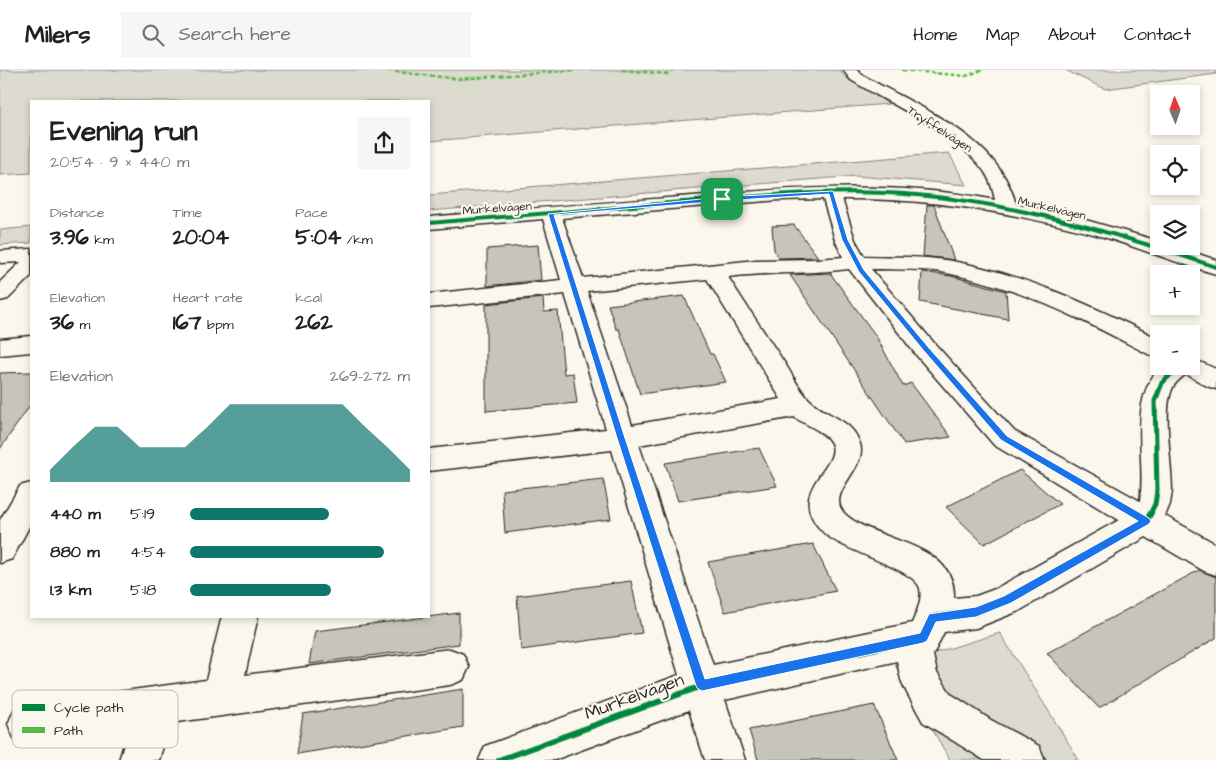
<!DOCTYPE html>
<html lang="en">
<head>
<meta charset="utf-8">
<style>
	body { margin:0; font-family:"Architects Daughter",sans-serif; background:#f6f6f6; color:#202124; height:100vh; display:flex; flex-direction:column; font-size:19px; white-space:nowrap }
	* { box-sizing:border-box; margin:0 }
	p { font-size:16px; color:#757577 }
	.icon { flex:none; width:28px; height:28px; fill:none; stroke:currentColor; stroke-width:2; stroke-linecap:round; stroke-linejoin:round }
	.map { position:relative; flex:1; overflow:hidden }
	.sheet { position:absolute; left:30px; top:30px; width:400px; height:518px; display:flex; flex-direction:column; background:#fff; border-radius:0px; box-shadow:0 2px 8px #0003 }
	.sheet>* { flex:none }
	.needle { width:32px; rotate:358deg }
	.fabs { position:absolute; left:1150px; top:15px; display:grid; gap:10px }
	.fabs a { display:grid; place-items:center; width:50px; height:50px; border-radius:0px; background:#fff; box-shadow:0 2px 8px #0003; font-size:25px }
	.pin { position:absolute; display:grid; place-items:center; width:42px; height:42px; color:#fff; margin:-21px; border-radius:10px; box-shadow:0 2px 8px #0006 }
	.round { display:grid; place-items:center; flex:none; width:52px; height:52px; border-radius:0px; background:#f6f6f6 }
	.head { display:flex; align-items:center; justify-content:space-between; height:85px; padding:0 20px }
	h1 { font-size:28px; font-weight:700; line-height:38px }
	.metrics { display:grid; grid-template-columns:repeat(3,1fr); gap:8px; height:85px; padding:5px 20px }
	.metrics div { display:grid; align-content:center }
	.metrics b { font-size:21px; font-weight:700 }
	.metrics small { font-size:14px; font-weight:400 }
	.metrics p { font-size:14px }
	.chart { height:140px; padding:10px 20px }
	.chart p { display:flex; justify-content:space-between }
	.chart svg { width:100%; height:90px; margin-top:5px; fill:#0f766e; opacity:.7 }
	ul { padding:0 20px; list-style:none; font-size:16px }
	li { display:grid; grid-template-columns:80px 60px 1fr; align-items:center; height:38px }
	li i { height:12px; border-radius:6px; background:#0f766e }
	header { display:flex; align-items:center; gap:30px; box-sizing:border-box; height:70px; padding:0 25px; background:#fff; border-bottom:1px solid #e0e0e0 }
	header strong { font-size:24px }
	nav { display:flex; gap:28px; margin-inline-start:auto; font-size:18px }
	.search { width:350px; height:45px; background:#f6f6f6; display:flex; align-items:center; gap:12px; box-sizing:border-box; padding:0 18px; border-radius:0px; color:#757577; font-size:19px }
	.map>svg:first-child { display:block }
	.green { fill:#dddad0; stroke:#84827e }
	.building { fill:#c7c4bc; stroke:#2b2b2b }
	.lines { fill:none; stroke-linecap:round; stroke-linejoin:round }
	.street-casing { stroke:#2b2b2b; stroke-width:3 }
	.street { fill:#fbf7ec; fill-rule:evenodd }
	.quiet { stroke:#58b947; stroke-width:2.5; stroke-dasharray:4.5 2.5; stroke-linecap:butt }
	.cycleway-far2-casing { stroke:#fbf7ec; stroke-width:6 }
	.cycleway-far1-casing { stroke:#fbf7ec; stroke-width:8 }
	.cycleway-casing { stroke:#fbf7ec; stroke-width:9 }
	.cycleway-far2 { stroke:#00873e; stroke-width:4 }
	.cycleway-far1 { stroke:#00873e; stroke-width:5 }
	.cycleway { stroke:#00873e; stroke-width:6 }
	.route { fill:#1a73e8; stroke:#fff; fill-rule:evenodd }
	.labels { text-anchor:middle; stroke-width:4.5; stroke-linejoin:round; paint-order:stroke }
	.far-street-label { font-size:12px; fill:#2b2b2b; stroke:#fbf7ec }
	.near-street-label { font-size:18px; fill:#2b2b2b; stroke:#fbf7ec }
	.key { fill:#fbf7ec; stroke:#bdbab2; stroke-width:1 }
	.key-label { font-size:14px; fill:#2b2b2b }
</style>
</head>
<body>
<header>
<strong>Milers</strong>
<div class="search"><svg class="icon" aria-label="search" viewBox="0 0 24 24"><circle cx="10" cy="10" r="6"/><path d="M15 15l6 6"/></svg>Search here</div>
<nav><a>Home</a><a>Map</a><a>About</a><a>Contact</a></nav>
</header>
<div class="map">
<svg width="1216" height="690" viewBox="0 0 1216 690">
	<rect width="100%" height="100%" fill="#fbf7ec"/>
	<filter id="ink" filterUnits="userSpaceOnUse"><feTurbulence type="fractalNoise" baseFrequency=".02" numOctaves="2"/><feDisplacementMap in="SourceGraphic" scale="10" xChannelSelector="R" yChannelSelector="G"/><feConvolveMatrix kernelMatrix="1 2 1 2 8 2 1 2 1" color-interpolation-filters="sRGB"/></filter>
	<g filter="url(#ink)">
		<path class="green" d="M0 0H839L845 7 889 34 429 71V31H31V103L0 105Z
			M1065 0H1216V4L1105 19Z
			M949 83 966 115 856 106 429 141V125Z
			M31 157V173L0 175V160Z
			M1000 563 1079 690H950L895 595Z"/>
		<path class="building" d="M927 135H934L954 190 923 186Z
			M794 155 818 187 779 188 774 180 772 156Z
			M538 175 541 210 487 216V179Z
			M922 202 951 206 1006 221 1008 249 920 232Z
			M830 203 876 266 903 316 911 313 951 367 904 374 790 205Z
			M684 226 710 284H713L726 312 640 324 619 259H616L608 235Z
			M543 228 544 242 558 241 564 304 573 303 577 333 486 341V234Z
			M31 302V334L0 379V303Z
			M759 378 777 416 678 431 665 393Z
			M1020 400 1060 434 984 474 946 437Z
			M603 409 611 449 505 463 502 420Z
			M813 474 836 521 725 542 708 492Z
			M1199 500 1216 507V568L1099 638 1047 583Z
			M631 511 642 563 521 580 517 526Z
			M459 543V574L309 594 315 561Z
			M463 619V657L297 684 303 644Z
			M874 635 898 690H758L749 660Z"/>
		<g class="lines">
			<defs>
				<path id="street" d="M843 0H858L861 4C917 38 997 64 1016 134L1075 147 1159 171V176H1175L1216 190V204C1176 193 1137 177 1097 165 1013 142 929 128 842 129L855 170 864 186C893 187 923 186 952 191 1024 204 1093 236 1159 269V287L1150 285C1087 252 1022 218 951 204 926 198 897 200 871 199L935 274 1014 361 1140 431C1147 389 1126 328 1162 296H1191V288L1216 299V319L1207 316 1186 304C1180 309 1173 314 1171 322 1163 344 1172 395 1172 421L1170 434 1165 446 1216 474V505L1204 501 1146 467 1019 541 976 558 944 562 933 585 937 603 951 624 991 650 1039 676 1045 690H984L923 652 907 623 901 610 897 591 725 630 745 690H705L689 640 554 690H479L485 676 679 605 612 380 429 401V379L606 359 565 224 429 238V224L561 210 543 149 429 159V147C508 140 587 134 667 128 776 119 887 109 995 130 993 120 990 109 984 101 957 63 891 35 851 10ZM823 129 835 170 843 187 818 189 756 190 583 208 562 148 779 130ZM849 199 917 286 994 375 1119 450 995 519 976 526 954 528C957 471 874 473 844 443 825 423 868 398 860 374 852 348 826 347 810 330 799 320 792 304 784 292 765 264 746 235 728 207 768 202 809 204 849 199ZM707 209 781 329 632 355 587 221ZM794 347C804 354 825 361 831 373 843 397 782 421 823 462 840 480 911 498 919 516 924 527 916 544 912 553L713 595 639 375Z
					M31 179V206L8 229 0 231V212L21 192 0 193V181Z
					M31 266V282L0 285V269Z
					M31 413V453L12 489 0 493V450L20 416Z
					M222 546H258L245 605 450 579 463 584 469 597 463 610 450 615 170 653 159 690H119L129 659 28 674 14 668 8 654 14 640 28 634 206 610Z"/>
			</defs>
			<use href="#street" class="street-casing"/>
			<use href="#street" class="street"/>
			<path class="quiet" d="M381 0 459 9 576 0
				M622 0 667 4 673 0
				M902 0 966 6 982 0"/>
			<defs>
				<path id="cycleway-far2" d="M429 153C513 146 597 139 681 132 759 126 838 118 917 125 1020 134 1118 164 1216 197"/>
				<path id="cycleway-far1" d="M1150 444 1155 434 1157 421 1155 331 1162 313 1179 296"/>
				<path id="cycleway" d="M499 690 702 616 923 568 933 547 976 542 1007 530 1146 451 1151 443"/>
			</defs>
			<use href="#cycleway-far2" class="cycleway-far2-casing"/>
			<use href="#cycleway-far1" class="cycleway-far1-casing"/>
			<use href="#cycleway" class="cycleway-casing"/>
			<use href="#cycleway-far2" class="cycleway-far2"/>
			<use href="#cycleway-far1" class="cycleway-far1"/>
			<use href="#cycleway" class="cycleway"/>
		</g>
	</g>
	<path class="route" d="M833 121 848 170 864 200 929 278 1007 366 1149 448 1151 451 1149 454 1011 533 976 547 936 552 927 571 923 573 702 621 698 619 696 616 617 368 548 144 722 127ZM829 124 842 170 859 202 924 281 1001 370 1138 451 1004 526 976 537 929 544 920 563 705 609 625 368 554 145 722 131Z"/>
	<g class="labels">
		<g class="far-street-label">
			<text transform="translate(940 59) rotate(33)" y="4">Tryffelvägen</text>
			<text transform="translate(497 138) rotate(-4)" y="4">Murkelvägen</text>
			<text transform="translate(1052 138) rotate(13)" y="4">Murkelvägen</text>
		</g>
		<g class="near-street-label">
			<text transform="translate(634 626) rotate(-20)" y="6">Murkelvägen</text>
		</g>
	</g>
	<rect x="12" y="620" width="166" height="58" rx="8" class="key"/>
	<rect x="22" y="634" width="23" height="7" fill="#00873e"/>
	<rect x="22" y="657" width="23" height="6" fill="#58b947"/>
	<g class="key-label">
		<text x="54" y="642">Cycle path</text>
		<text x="54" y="665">Path</text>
	</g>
</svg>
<div class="fabs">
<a><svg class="needle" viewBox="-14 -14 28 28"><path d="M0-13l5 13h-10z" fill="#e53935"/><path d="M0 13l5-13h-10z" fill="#757577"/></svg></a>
<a><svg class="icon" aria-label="locate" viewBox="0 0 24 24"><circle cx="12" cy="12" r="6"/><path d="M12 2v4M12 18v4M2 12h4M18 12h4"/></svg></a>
<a><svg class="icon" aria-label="layers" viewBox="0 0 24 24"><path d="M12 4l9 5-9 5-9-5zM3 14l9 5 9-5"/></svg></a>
<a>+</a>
<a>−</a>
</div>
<div class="pin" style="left:722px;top:129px;background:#1e9e55"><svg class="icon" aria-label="arrive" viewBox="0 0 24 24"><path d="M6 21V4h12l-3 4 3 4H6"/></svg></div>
<section class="sheet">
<div class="head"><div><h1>Evening run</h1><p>20:54 · 9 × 440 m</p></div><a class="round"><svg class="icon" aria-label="share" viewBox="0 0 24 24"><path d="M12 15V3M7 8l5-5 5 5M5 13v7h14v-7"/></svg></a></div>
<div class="metrics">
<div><p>Distance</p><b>3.96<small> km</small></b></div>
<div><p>Time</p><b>20:04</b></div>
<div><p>Pace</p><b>5:04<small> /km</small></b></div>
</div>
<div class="metrics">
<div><p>Elevation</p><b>36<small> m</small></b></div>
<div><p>Heart rate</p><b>167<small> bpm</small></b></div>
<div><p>kcal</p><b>262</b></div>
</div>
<div class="chart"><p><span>Elevation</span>269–272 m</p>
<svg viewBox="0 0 160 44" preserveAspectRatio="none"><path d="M0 44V38L10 27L20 17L30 17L40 27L50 27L60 27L70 17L80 6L90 6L100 6L110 6L120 6L130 6L140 17L150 27L160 38V44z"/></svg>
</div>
<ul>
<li><b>440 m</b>5:19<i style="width:63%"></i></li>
<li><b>880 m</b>4:54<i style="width:88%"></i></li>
<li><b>1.3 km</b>5:18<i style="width:64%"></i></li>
</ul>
</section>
</div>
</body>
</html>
